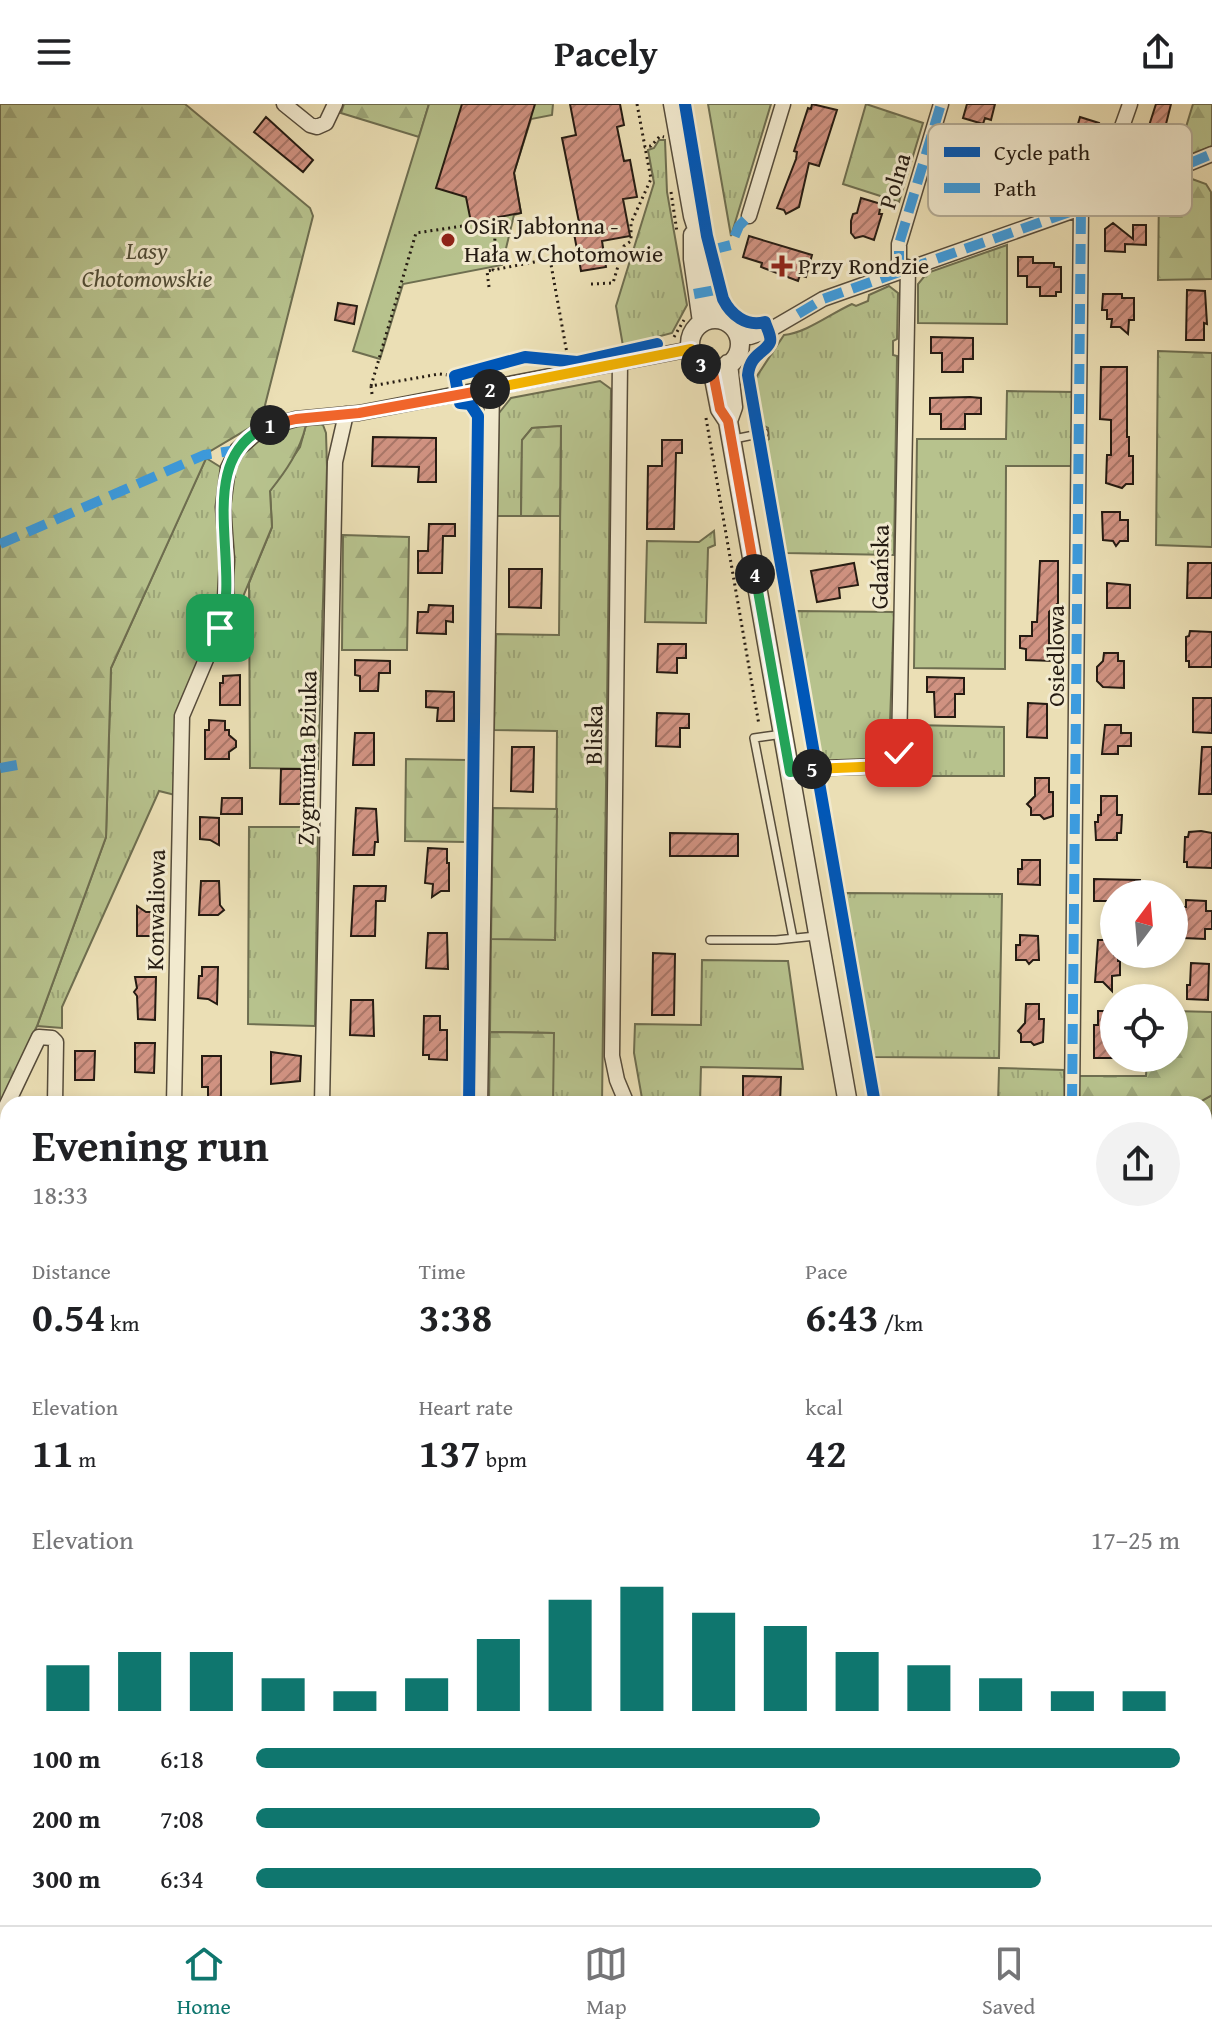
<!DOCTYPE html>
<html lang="en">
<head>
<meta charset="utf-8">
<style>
	body { margin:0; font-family:"Gentium Book Plus",serif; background:#f2f2f2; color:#202124; height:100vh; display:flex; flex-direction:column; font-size:30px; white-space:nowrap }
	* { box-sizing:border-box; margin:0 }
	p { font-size:26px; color:#757577 }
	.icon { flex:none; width:44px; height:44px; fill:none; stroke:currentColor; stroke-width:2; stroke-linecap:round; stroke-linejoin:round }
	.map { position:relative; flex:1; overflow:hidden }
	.sheet { position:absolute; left:0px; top:992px; width:1212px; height:830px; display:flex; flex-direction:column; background:#fff; border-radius:24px 24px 0 0; box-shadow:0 4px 12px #0003 }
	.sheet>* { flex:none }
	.needle { width:52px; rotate:16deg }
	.tools { position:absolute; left:1100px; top:776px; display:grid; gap:16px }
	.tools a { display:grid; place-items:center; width:88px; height:88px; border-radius:50%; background:#fff; box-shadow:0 4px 12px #0003; font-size:40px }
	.pin { position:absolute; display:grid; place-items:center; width:68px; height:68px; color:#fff; margin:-34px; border-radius:16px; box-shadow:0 4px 12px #0006 }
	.km { position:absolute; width:40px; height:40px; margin:-20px; border-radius:50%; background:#222; color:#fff; font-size:22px; line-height:40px; text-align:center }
	.round { display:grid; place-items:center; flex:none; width:84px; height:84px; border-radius:42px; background:#f2f2f2 }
	.head { display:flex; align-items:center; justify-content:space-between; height:136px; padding:0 32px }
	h1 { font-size:44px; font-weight:600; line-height:60px }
	.stats { display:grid; grid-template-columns:repeat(3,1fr); gap:12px; height:136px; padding:8px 32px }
	.stats div { display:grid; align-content:center }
	.stats b { font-size:40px; font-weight:600 }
	.stats small { font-size:22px; font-weight:400 }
	.stats p { font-size:22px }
	.chart { height:224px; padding:16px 32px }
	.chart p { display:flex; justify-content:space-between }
	.chart svg { width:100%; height:144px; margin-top:8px; stroke:#0f766e; stroke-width:6 }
	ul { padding:0 32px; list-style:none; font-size:26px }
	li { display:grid; grid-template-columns:128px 96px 1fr; align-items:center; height:60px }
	li i { height:20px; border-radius:10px; background:#0f766e }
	header { display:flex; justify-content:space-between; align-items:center; height:104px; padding:0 32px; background:#fff; font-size:36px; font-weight:600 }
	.tab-bar { display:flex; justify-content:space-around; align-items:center; height:112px; border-top:2px solid #e0e0e0; background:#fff; font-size:22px; color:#757577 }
	.tab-bar a { display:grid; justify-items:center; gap:4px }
	.tab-bar .on { color:#0f766e }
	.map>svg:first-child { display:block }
	.grass { fill:url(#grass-tufts); stroke:#6e6e50; stroke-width:2 }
	.forest { fill:url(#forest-firs); stroke:#6e6e50; stroke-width:2 }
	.pitch { fill:#b7c28d; stroke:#6e6e50; stroke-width:2 }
	.building { fill:url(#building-hatch); stroke:#251b12; stroke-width:2 }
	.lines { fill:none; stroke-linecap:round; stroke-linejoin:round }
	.service-casing { stroke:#564c3b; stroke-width:10 }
	.minor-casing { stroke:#564c3b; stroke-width:17 }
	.tertiary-casing { stroke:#564c3b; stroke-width:21 }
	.path { stroke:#251b12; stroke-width:3; stroke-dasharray:2 4; stroke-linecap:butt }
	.service { stroke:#f2eacf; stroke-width:7 }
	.minor { stroke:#f2eacf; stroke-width:14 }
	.tertiary { stroke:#f2eacf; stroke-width:18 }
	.quiet { stroke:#3c9bde; stroke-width:10; stroke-dasharray:20 10; stroke-linecap:butt }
	.cycleway-casing { stroke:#f2eacf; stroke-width:17 }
	.cycleway { stroke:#0057b8; stroke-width:12 }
	.split-1-casing { stroke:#fff; stroke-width:16 }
	.split-2-casing { stroke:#fff; stroke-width:16 }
	.split-3-casing { stroke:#fff; stroke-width:16 }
	.split-4-casing { stroke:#fff; stroke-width:16 }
	.split-5-casing { stroke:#fff; stroke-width:16 }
	.split-6-casing { stroke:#fff; stroke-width:16 }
	.split-1 { stroke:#22a559; stroke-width:10 }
	.split-2 { stroke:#f0652b; stroke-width:10 }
	.split-3 { stroke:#f5b400; stroke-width:10 }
	.split-4 { stroke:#f0652b; stroke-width:10 }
	.split-5 { stroke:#22a559; stroke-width:10 }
	.split-6 { stroke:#f5b400; stroke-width:10 }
	.poi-dot { fill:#8f2418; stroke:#f2eacf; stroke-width:3 }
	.labels { text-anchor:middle; stroke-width:6; stroke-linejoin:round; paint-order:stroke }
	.street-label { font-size:24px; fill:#251b12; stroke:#f2eacf }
	.poi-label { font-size:24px; fill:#251b12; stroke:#f2eacf; text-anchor:start }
	.park-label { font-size:24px; font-style:italic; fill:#514d37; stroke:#f2eacf }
	.key { fill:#f2eacf; stroke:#b4ac96; stroke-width:2 }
	.key-label { font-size:22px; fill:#251b12 }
</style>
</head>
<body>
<header><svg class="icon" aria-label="menu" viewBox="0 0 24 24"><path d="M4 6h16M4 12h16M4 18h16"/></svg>Pacely<svg class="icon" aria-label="share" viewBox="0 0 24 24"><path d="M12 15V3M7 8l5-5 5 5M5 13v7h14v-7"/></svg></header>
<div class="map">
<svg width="1212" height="1821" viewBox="0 0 1212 1821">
	<defs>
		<pattern id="grass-tufts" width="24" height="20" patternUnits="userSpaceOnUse" patternTransform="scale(2)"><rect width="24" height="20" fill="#b7c28d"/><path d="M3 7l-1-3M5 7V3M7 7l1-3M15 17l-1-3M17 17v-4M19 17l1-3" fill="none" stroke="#9da679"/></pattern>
		<pattern id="forest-firs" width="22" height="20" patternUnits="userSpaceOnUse" patternTransform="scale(2)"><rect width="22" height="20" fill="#b7c28d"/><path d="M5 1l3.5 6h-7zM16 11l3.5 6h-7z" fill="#9da679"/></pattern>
		<pattern id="building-hatch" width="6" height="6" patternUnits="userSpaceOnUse" patternTransform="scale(2)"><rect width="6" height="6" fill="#d09281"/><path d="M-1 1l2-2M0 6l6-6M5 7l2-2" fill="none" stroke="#a97668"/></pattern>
	</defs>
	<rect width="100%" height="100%" fill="#ebdfb5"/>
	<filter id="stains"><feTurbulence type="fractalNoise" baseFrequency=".0025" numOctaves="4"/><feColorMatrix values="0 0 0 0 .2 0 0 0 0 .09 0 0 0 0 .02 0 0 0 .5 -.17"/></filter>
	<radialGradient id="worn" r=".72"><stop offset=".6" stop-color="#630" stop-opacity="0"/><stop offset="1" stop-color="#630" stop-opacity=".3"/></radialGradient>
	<path class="grass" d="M708 0H771L731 132Z
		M659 36H665L667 88 687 201 672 229 623 242 616 202 654 79 648 46 654 44Z
		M1007 141V220L918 219V180L927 169Z
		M889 182 898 189 897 235 893 237V251L897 252 894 451 786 449 766 337 769 335 768 324 762 321 755 275 784 231C806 229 830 210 852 200L856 202 868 197 869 191Z
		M600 277 611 285 602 1000H553V929L490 928 491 835H555L557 627 494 626 496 530 559 531 561 322 532 324 522 336 521 412H497L499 309 511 294Z
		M1007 287 1075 288 1073 362H1006L1005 565 914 564 917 335H1006Z
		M320 320 323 321 326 329 327 363 318 665 250 664 249 479 272 423 270 387 300 343 306 321Z
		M206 354 222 364 220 499 216 516 179 606 175 691 159 687 62 903V924L37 922 106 733 111 564Z
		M714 427 715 441 708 444 706 519 645 518 647 437 699 438Z
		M796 507 894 508 889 646 881 656 822 658Z
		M913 621 1004 623V672H912Z
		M249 723H318L315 922 248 920Z
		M844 789 1002 790 999 954 874 953Z
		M702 856 788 857 803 965 701 963 700 1000H643L634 949 635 920 701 921Z
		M999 964 1064 966 1065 1000H998Z
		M1212 991V1166H1204V1000H1196Z
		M0 1701 8 1714V1814H43L42 1821H0Z
		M802 1814H921L914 1821H802Z"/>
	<path class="forest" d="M0 0H185L310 104 313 112 261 317 209 348 111 564 106 733 37 922 0 999Z
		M344 0H429L419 33 341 9Z
		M866 0 923 19 899 98 843 80Z
		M1193 0H1212V42L1176 56Z
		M1192 75 1206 80 1211 88 1212 175 1158 176 1159 87Z
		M1158 247 1212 249V443L1156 441Z
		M306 321C300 347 286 367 270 387L272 423 235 512 230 384C239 339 262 325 306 321Z
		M561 322 560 412H521L522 336 532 324Z
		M343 431 409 433 407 546H342Z
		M406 655 467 656 466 738 405 737Z
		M493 704 557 705 555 836 491 835Z
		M1174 907 1212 908V991L1196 1000H1078V972H1146L1147 954H1174Z
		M490 928 554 929 553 1000H489Z
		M1204 1786H1207L1212 1821H1095L1102 1814H1204Z"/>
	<path class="pitch" d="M429 0H553L552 11 531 15 514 69 521 109 514 111 502 161 403 180 380 255 353 247Z"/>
	<path class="building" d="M462 0H535L514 69 521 109 471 118 466 93 436 84Z
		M570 0H620L624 21 617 23 624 57 630 56 637 93 623 95 630 132 602 137 606 163 581 167 573 124 580 123 562 34 576 31Z
		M812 0 837 6 819 62 809 59 799 103 786 110 784 106 777 104 796 55 797 48 794 47 808 4 811 5Z
		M967 0H995L991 16 985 14 983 20 963 14Z
		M1156 0H1171L1166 20 1172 22 1168 34 1162 32 1161 36 1146 31Z
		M266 13 313 56 303 68 254 28Z
		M1080 13 1099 19 1097 27 1101 28 1097 44 1073 37Z
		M861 94 881 100 879 110H882L874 136 863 132 855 134 851 129V117L853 110 857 109Z
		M1113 119 1133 135V121H1146V141L1125 140V148L1105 147V125Z
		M749 132 812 151 806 173 800 171 798 177 761 163 762 159 743 153Z
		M1018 153H1033V159H1054V163H1061V188H1056V192H1040V183H1027V172H1018Z
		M1187 186 1205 187 1207 220 1204 219V236H1186Z
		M1103 190H1122V194H1134V216H1129L1128 230 1120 223H1111L1112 215H1107V206H1102Z
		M338 199 357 202 354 220 335 216Z
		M931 233 973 234V255H963V268H942V249H931Z
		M1101 263H1127V333H1129V352H1133V380H1126L1122 384 1106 379 1107 351H1111V316L1100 315Z
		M970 293 981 294V310H965V325H941V310H930V294Z
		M373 333 436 334V378H418L419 363 372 362Z
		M662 336H682V349H676L674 425H647L648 362H662Z
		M1102 408H1120V416H1128V437H1120L1116 442 1113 437 1103 436Z
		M429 420H455V432H443L442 469H418V447H428Z
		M1040 457H1058V499L1049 508V540H1054V557L1026 556V545L1020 544V532H1032V518H1037Z
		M854 459 858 481 839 484 840 494 817 498 811 467Z
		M1188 459H1212V494H1187Z
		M509 465H542L541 504 509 503Z
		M1107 479 1130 481V504H1107Z
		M429 501 453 502V518L446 517V530L417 529 418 508H428Z
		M1190 527 1212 528V563H1189V557H1186V533L1189 532Z
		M658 540H686V554H677V569L657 568Z
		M1104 549H1118V557H1124V584L1103 583 1097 577V563L1103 557Z
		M355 556 390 557V569H379L378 587H360V572L355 571Z
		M240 571V601H220V579H223V572Z
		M927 573 964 574V590H955V613H935L934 588H927Z
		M426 587 454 588V617H437L438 604 426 603Z
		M1193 594H1212V629L1193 628Z
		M1028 599 1047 600V634L1027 633Z
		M657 609 689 610V624H680V643L656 642Z
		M209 616 225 617V626H229V631L236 637V643L229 648V655H205V626H209Z
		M1105 621H1121V629H1131V642H1118V650H1102Z
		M355 629H374V661H353Z
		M512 643H534L533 688 511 687Z
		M1202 643H1212V690H1199Z
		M281 665H301V700H280Z
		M1035 674H1049V688H1053V712L1044 715 1040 711H1031V704L1027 700 1035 692Z
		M1101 692H1117V711H1122L1121 729H1117V736H1096L1095 718H1098V711H1101Z
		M222 694H242V710H221Z
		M356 704 376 705 378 738H375L374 751H353Z
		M200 713 219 714V741L210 736 200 735Z
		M1201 727 1212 729V764L1187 763V758H1184L1185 733H1188L1189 728Z
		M670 729 738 730V752H670Z
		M428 744 447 745V759H449V787H441L432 793 433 780 425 779Z
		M1022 756H1040V781L1018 780V765H1022Z
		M1094 775 1140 776V790H1114V797H1094Z
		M201 777H219L220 801 224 806 218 811H199Z
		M354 782H386L385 797H376L375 832H351Z
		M1186 796 1206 797V807H1212V825H1205V835L1184 834 1185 827H1180L1181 803H1186Z
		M137 802 146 808H156L155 832H137Z
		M428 829H447L448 865 426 864Z
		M1020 831 1038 832 1039 856H1033L1029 860 1026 856H1016V841H1020Z
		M1098 836H1114V851L1118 850V857H1120V871L1112 872V887L1103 878H1095Z
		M653 849 675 850 674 911H652Z
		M1191 859 1209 860 1208 896 1187 895V881H1190Z
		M202 863H218L217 900 208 895 198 894 199 872H202Z
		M135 873H156L155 916 138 915 137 892 134 888 137 884Z
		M351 896H373L374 932 350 931Z
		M1026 900H1039V915H1044L1043 938 1034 941 1031 938H1021V930L1018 927 1025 919Z
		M1098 907H1114L1113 954H1094V921H1098Z
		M424 912H440V926H447V956L429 955V951H423Z
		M135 939H155L154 969 135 968Z
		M75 947H95L94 976H75Z
		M271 948 301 952 300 977 271 980Z
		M202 952H221V993H208V983H202Z
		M743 972 781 973 780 999H743Z"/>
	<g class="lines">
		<defs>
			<path id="service" d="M734 335 764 329
				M783 630 754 634 793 834
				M710 836H776L816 832
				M0 1363H8"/>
			<path id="minor" d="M284 0 310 21 317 23 326 19 335 0
				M1110 93C1101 72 1123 22 1130 0
				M749 112 783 0
				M899 167V140L941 0
				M739 233H750L768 227 823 195 1081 104 1212 50
				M620 259 612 952 617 976 627 1000
				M790 668 823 664 885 662 895 656 899 649 908 163
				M174 1000 182 612 224 513 227 456 223 403 228 364 237 346 261 325 296 315 359 309 691 245
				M322 1000 335 358 346 310
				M480 1000 492 285
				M1072 1000 1081 104
				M0 1015 39 933 52 934 56 938 55 1000
				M1204 1430 1212 1331
				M1204 1605 1207 1622 1204 1667
				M1204 1676 1211 1714 1212 1741
				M0 1690 8 1703
				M69 1814 72 1821
				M317 1814V1821
				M164 1821V1814
				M469 1821V1814
				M608 1821V1814
				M787 1821V1814
				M923 1821 930 1814"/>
			<path id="tertiary" d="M673 0 693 112 706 153 719 215
				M693 131V155L702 218
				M690 240a25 25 0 1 1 50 0a25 25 0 1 1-50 0Z
				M712 264 720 305 728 317 848 1000
				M728 317 733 303 728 260
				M990 1814 991 1821"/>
		</defs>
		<use href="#service" class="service-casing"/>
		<use href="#minor" class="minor-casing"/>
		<use href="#tertiary" class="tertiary-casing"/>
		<path class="path" d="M637 0 645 43 651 42 660 32 664 33
			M671 88 677 128
			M591 180 613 179 624 142 631 137V119L651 75 645 43
			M489 183 487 167 493 166
			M674 233 684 216
			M744 260 753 246
			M683 262 696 272
			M371 282 416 129 496 117 493 166 550 155 568 255
			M372 290 371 282 439 270 455 272
			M706 314 759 621"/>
		<use href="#service" class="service"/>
		<use href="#minor" class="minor"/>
		<use href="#tertiary" class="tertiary"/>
		<path class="quiet" d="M711 146 731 141 739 122 749 112
			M899 167V140L941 0
			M694 190 721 185
			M798 210 823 195 1081 104 1212 50
			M0 440 204 351 237 346
			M0 664 17 661
			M1072 1000 1081 104
			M1204 1544 1212 1540
			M1204 1742H1212
			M1016 1814 1018 1821
			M460 1821V1814"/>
		<defs>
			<path id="cycleway" d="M685 0 707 132 723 195C731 211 746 223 765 218 766 223 772 232 770 238 766 249 750 249 748 271L875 1000
				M469 1000 478 312 470 300 460 299 455 272 525 253 577 258 657 240"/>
		</defs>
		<use href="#cycleway" class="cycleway-casing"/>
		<use href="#cycleway" class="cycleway"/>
	</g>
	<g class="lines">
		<defs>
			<path id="split-1" d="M220 524C243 461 190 353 270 321"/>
			<path id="split-2" d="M270 321 296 315 359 309 490 285"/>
			<path id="split-3" d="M490 285 691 245 701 260"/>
			<path id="split-4" d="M701 260 712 264 720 305 728 317 755 470"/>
			<path id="split-5" d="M755 470 790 668 812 665"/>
			<path id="split-6" d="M812 665 885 662 895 656 899 649"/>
		</defs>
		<use href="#split-1" class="split-1-casing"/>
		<use href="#split-2" class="split-2-casing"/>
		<use href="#split-3" class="split-3-casing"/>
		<use href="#split-4" class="split-4-casing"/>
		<use href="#split-5" class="split-5-casing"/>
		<use href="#split-6" class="split-6-casing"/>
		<use href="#split-1" class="split-1"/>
		<use href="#split-2" class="split-2"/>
		<use href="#split-3" class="split-3"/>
		<use href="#split-4" class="split-4"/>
		<use href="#split-5" class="split-5"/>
		<use href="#split-6" class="split-6"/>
	</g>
	<g class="poi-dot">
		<circle cx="448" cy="136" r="8"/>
		<path d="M778 150h8v8h8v8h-8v8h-8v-8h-8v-8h8z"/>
	</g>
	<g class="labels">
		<g class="street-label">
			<text transform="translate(895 77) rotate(-73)" y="8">Polna</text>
			<text transform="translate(880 463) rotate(-89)" y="8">Gdańska</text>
			<text transform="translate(1056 552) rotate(-90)" y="8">Osiedlowa</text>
			<text transform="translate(594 631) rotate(-89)" y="8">Bliska</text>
			<text transform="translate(307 654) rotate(-89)" y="8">Zygmunta Bziuka</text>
			<text transform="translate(156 806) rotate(-89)" y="8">Konwaliowa</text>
		</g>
		<g class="poi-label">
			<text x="464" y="130">OSiR Jabłonna -<tspan x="464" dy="28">Hała w Chotomowie</tspan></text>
			<text x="798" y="170">Przy Rondzie</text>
		</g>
		<g class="park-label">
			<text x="147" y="155">Lasy<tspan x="147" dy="28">Chotomowskie</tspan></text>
		</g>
	</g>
	<rect x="928" y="20" width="264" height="92" rx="12" class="key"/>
	<rect x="944" y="43" width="36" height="10" fill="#0057b8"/>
	<rect x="944" y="79" width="36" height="10" fill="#3c9bde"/>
	<g class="key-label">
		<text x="994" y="56">Cycle path</text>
		<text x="994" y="92">Path</text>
	</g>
	<rect width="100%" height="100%" filter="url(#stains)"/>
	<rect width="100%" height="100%" fill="url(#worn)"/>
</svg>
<div class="tools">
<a><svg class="needle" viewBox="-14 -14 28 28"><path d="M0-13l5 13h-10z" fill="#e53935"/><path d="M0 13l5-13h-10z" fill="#757577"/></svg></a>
<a><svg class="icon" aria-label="locate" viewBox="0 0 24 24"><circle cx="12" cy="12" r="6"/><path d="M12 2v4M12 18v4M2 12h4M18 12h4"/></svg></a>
</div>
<div class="pin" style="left:220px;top:524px;background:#1e9e55"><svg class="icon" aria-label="arrive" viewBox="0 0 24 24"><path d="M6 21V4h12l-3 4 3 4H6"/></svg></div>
<div class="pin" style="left:899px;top:649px;background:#d93025"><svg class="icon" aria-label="check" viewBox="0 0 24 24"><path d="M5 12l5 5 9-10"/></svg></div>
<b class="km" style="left:270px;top:321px">1</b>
<b class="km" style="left:490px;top:285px">2</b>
<b class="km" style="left:701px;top:260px">3</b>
<b class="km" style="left:755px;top:470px">4</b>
<b class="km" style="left:812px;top:665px">5</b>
<section class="sheet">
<div class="head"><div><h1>Evening run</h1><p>18:33</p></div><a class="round"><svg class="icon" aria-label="share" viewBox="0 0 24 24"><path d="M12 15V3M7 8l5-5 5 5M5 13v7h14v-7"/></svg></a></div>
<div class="stats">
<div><p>Distance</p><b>0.54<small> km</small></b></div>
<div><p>Time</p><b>3:38</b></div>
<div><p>Pace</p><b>6:43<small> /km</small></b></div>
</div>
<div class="stats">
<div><p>Elevation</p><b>11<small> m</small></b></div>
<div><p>Heart rate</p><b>137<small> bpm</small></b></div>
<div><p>kcal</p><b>42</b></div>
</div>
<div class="chart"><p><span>Elevation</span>17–25 m</p>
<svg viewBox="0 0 160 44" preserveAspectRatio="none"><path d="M5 44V30M15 44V26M25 44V26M35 44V34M45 44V38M55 44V34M65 44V22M75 44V10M85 44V6M95 44V14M105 44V18M115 44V26M125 44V30M135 44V34M145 44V38M155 44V38"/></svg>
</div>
<ul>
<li><b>100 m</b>6:18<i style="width:100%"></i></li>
<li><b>200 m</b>7:08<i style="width:61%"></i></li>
<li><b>300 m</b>6:34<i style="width:85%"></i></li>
</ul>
</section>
</div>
<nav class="tab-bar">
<a class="on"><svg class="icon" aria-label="home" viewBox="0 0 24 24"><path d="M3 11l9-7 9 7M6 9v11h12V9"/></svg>Home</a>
<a><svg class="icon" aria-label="map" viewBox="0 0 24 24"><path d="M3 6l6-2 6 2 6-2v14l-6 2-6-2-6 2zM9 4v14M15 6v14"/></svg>Map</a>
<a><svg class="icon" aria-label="saved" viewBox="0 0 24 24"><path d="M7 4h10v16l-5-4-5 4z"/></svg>Saved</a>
</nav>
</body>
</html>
